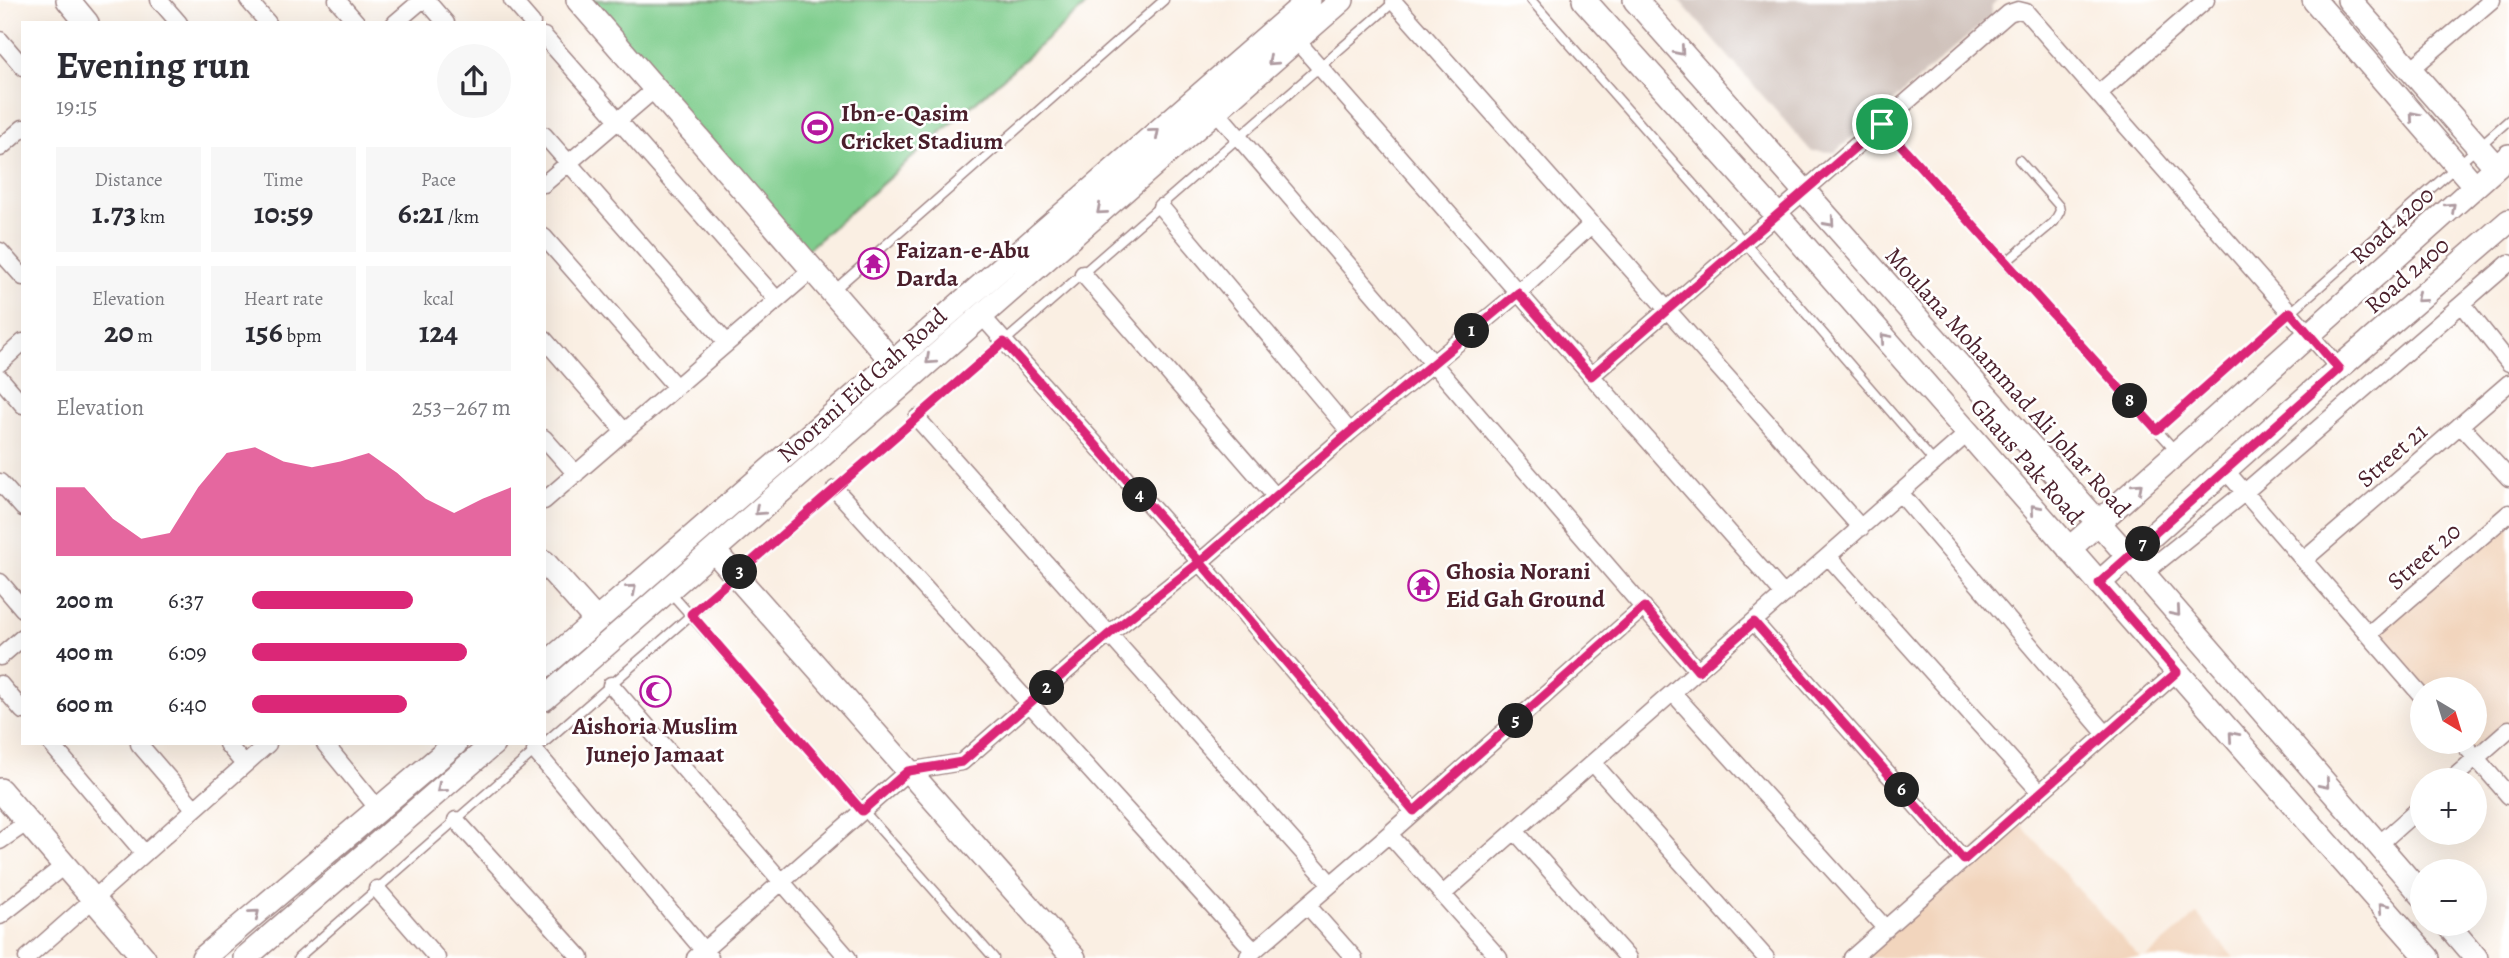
<!DOCTYPE html>
<html lang="en">
<head>
<meta charset="utf-8">
<style>
	body { margin:0; font-family:Alegreya,serif; background:#f7f7f7; color:#2b2b33; height:100vh; display:flex; flex-direction:column; font-size:26px; white-space:nowrap }
	* { box-sizing:border-box; margin:0 }
	p { font-size:23px; color:#7c7c81 }
	.icon { flex:none; width:38px; height:38px; fill:none; stroke:currentColor; stroke-width:2; stroke-linecap:round; stroke-linejoin:round }
	.map { position:relative; flex:1; overflow:hidden }
	.panel { position:absolute; left:21px; top:21px; width:525px; height:724px; display:flex; flex-direction:column; background:#fff; border-radius:0px; box-shadow:0 7px 28px #0002 }
	.panel>* { flex:none }
	.needle { width:46px; rotate:142deg }
	.fabs { position:absolute; left:2410px; top:677px; display:grid; gap:14px }
	.fabs a { display:grid; place-items:center; width:77px; height:77px; border-radius:50%; background:#fff; box-shadow:0 7px 28px #0002; font-size:35px }
	.pin { position:absolute; display:grid; place-items:center; width:60px; height:60px; color:#fff; margin:-30px; border:4px solid #fff; border-radius:50%; box-shadow:0 2px 7px #0007 }
	.km { position:absolute; width:35px; height:35px; margin:-18px; border-radius:50%; background:#222; color:#fff; font-size:19px; line-height:35px; text-align:center }
	.round { display:grid; place-items:center; flex:none; width:74px; height:74px; border-radius:37px; background:#f7f7f7 }
	.overview { display:flex; align-items:center; justify-content:space-between; height:119px; padding:0 35px }
	h1 { font-size:38px; font-weight:700; line-height:52px }
	.figures { display:grid; grid-template-columns:repeat(3,1fr); gap:10px; height:119px; padding:7px 35px }
	.figures div { display:grid; align-content:center; border-radius:0px; background:#f7f7f7; text-align:center }
	.figures b { font-size:30px; font-weight:700 }
	.figures small { font-size:19px; font-weight:400 }
	.figures p { font-size:19px }
	.chart { height:196px; padding:14px 35px }
	.chart p { display:flex; justify-content:space-between }
	.chart svg { width:100%; height:126px; margin-top:7px; fill:#db2777; opacity:.7 }
	ul { padding:0 35px; list-style:none; font-size:23px }
	li { display:grid; grid-template-columns:112px 84px 1fr; align-items:center; height:52px }
	li i { height:18px; border-radius:9px; background:#db2777 }
	.map>svg:first-child { display:block }
	.built { fill:#f2d5bd }
	.industrial { fill:#cfc1ba }
	.green { fill:#7fcd8d; stroke:#64765c; stroke-width:2 }
	.lines { fill:none; stroke-linecap:round; stroke-linejoin:round }
	.lane-casing { stroke:#a28787; stroke-width:11 }
	.street-casing { stroke:#a28787; stroke-width:19 }
	.secondary-casing { stroke:#a28787; stroke-width:26 }
	.lane { stroke:#fff; stroke-width:8 }
	.street { stroke:#fff; stroke-width:16 }
	.secondary { stroke:#fff; stroke-width:23 }
	.oneway { stroke:#ae9aa0 }
	.route-casing { stroke:#fff; stroke-width:14 }
	.route { stroke:#db2777; stroke-width:9 }
	.labels { text-anchor:middle; stroke-width:5; stroke-linejoin:round; paint-order:stroke }
	.poi-label { font-size:24px; font-weight:bold; fill:#4a1f2b; stroke:#fff; text-anchor:start }
	.street-label { font-size:24px; fill:#4a1f2b; stroke:#fff }
</style>
</head>
<body>
<div class="map">
<svg width="2509" height="958" viewBox="0 0 2509 958">
	<rect width="100%" height="100%" fill="#fff"/>
	<filter id="ink" filterUnits="userSpaceOnUse"><feTurbulence type="fractalNoise" baseFrequency=".0143" numOctaves="2"/><feDisplacementMap in="SourceGraphic" scale="14" xChannelSelector="R" yChannelSelector="G"/><feConvolveMatrix kernelMatrix="1 2 1 2 8 2 1 2 1" color-interpolation-filters="sRGB"/></filter>
	<filter id="wash" filterUnits="userSpaceOnUse"><feTurbulence type="fractalNoise" baseFrequency=".00686" numOctaves="4" result="noise"/><feDisplacementMap in="SourceGraphic" scale="28" xChannelSelector="R" yChannelSelector="G"/><feGaussianBlur stdDeviation="1.57" result="paint"/><feColorMatrix in="noise" values="0 0 0 0 0 0 0 0 0 0 0 0 0 0 0 0 0 1.4 0 .05"/><feComposite in="paint" operator="in"/></filter>
	<g filter="url(#wash)">
		<rect width="100%" height="100%" fill="#faefe3"/>
		<path class="built" d="M2509 513V729L2476 758 2462 742H2474V690H2422L2369 634Z
			M2013 816 2140 958H1852Z
			M2197 914 2234 958H2146Z"/>
		<path class="industrial" d="M1679 0H1998L1992 6 1990 17 1835 152 1811 151Z"/>
		<path class="green" d="M578 0H1092L801 255Z"/>
	</g>
	<g filter="url(#ink)">
		<g class="lines">
			<defs>
				<path id="lane" d="M1531 0 1745 243 1935 463
					M1882 124 2175 450
					M2006 262 2054 222 2060 211 2059 206 2019 160
					M832 292 1164 0
					M2157 430 2509 120
					M669 591 994 958
					M544 743 1394 2
					M298 958 536 750"/>
				<path id="street" d="M159 0 179 23
					M248 0 268 23
					M337 0 357 23
					M426 0 446 23
					M512 0 532 23
					M1394 2 1861 528
					M395 23 422 0
					M544 36 777 300
					M0 40 23 67
					M1296 40 1784 595
					M2410 70 2492 0
					M2098 94 2206 0
					M1216 111 1698 671
					M544 135 727 343
					M0 148 23 128
					M544 184 655 89
					M1161 207 1350 432
					M544 237 676 387
					M0 251 23 277
					M1083 274 1276 497
					M2462 304 2509 363
					M981 315 1200 562 1414 812
					M544 339 625 432
					M0 363 23 342
					M1591 376 2009 13 2018 10 2026 12 2339 368
					M0 378 23 405
					M917 418 1331 884
					M2460 425 2509 478
					M544 438 576 474
					M2226 471 2422 696
					M0 482 23 508
					M835 489 1254 951
					M1900 493 2106 734
					M544 501 813 269
					M1828 556 2040 792
					M2304 560 2509 383
					M2143 574 2245 492 2509 263
					M0 582 23 609
					M1754 622 1964 860
					M2369 634 2509 513
					M0 657 23 637
					M0 684 23 711
					M611 685 848 958
					M1673 693 1886 929
					M2462 742 2509 796
					M51 744 144 853
					M139 744 194 808
					M227 744 244 764
					M325 744 379 810
					M535 751 710 958
					M1593 763 1766 958
					M2451 780 2509 729
					M456 820 581 958
					M1515 831 1628 958
					M1389 834 1499 958
					M0 841 28 822
					M2378 845 2422 806
					M377 889 437 958
					M1443 894 1968 433
					M1307 905 1354 958
					M0 916 65 865
					M1248 956 1389 834 1644 607
					M27 958 268 744
					M695 958 908 771 962 762 1109 634 1200 562 1350 432 1518 293 1592 224
					M1852 958 2177 672"/>
				<path id="secondary" d="M68 0 87 23
					M578 0 892 361
					M1584 0 1777 215 2428 958
					M1635 0 2129 557 2422 895
					M2314 0 2475 186
					M2349 0 2496 167
					M2069 549 2509 156
					M714 551 1074 958
					M544 562 596 620
					M2099 583 2339 368 2509 221
					M544 666 1309 0
					M544 699 1342 0
					M0 790 144 958
					M2447 924 2476 958
					M203 958 455 744
					M245 958 493 744"/>
			</defs>
			<use href="#lane" class="lane-casing"/>
			<use href="#street" class="street-casing"/>
			<use href="#secondary" class="secondary-casing"/>
			<use href="#lane" class="lane"/>
			<use href="#street" class="street"/>
			<use href="#secondary" class="secondary"/>
		</g>
		<defs><path id="oneway-chevron" d="M-2-3.5L2.5 0L-2 3.5" fill="none" stroke-width="1.6" stroke-linecap="round" stroke-linejoin="round" transform="scale(1.75)"/></defs>
		<g class="oneway">
			<use href="#oneway-chevron" transform="translate(1680 51) rotate(49)"/>
			<use href="#oneway-chevron" transform="translate(1272 61) rotate(138)"/>
			<use href="#oneway-chevron" transform="translate(2414 116) rotate(-131)"/>
			<use href="#oneway-chevron" transform="translate(1155 133) rotate(-41)"/>
			<use href="#oneway-chevron" transform="translate(2451 207) rotate(-42)"/>
			<use href="#oneway-chevron" transform="translate(1101 210) rotate(139)"/>
			<use href="#oneway-chevron" transform="translate(1830 222) rotate(48)"/>
			<use href="#oneway-chevron" transform="translate(2420 298) rotate(139)"/>
			<use href="#oneway-chevron" transform="translate(1885 338) rotate(-131)"/>
			<use href="#oneway-chevron" transform="translate(930 360) rotate(138)"/>
			<use href="#oneway-chevron" transform="translate(2138 487) rotate(-42)"/>
			<use href="#oneway-chevron" transform="translate(2035 509) rotate(-131)"/>
			<use href="#oneway-chevron" transform="translate(759 511) rotate(138)"/>
			<use href="#oneway-chevron" transform="translate(632 589) rotate(-41)"/>
			<use href="#oneway-chevron" transform="translate(2176 612) rotate(49)"/>
			<use href="#oneway-chevron" transform="translate(2233 736) rotate(-131)"/>
			<use href="#oneway-chevron" transform="translate(2325 784) rotate(49)"/>
			<use href="#oneway-chevron" transform="translate(441 788) rotate(139)"/>
			<use href="#oneway-chevron" transform="translate(2383 907) rotate(-131)"/>
			<use href="#oneway-chevron" transform="translate(255 914) rotate(-40)"/>
		</g>
	</g>
	<g class="lines" filter="url(#ink)">
		<defs>
			<path id="route" d="M1882 124 1591 376 1518 293 1350 432 1200 562 1109 634 962 762 908 771 862 811 691 614 1004 342 1200 562 1414 811 1644 607 1698 671 1754 622 1964 860 2177 672 2099 583 2339 369 2290 312 2157 430 1882 124"/>
		</defs>
		<use href="#route" class="route-casing"/>
		<use href="#route" class="route"/>
	</g>
	<defs>
		<symbol id="stadium-ring" viewBox="-11 -11 22 22"><circle r="9.5" fill="#fff" stroke="#b5179e" stroke-width="1.5"/><path d="M0-5a6.5 5 0 1 0 0 10a6.5 5 0 1 0 0-10ZM-3.5-1.8h7v3.6h-7Z" fill="#b5179e"/></symbol>
		<symbol id="temple-ring" viewBox="-11 -11 22 22"><circle r="9.5" fill="#fff" stroke="#b5179e" stroke-width="1.5"/><path d="M0-6L5-2H3V0L6.5 2.5H4V6H1.5V3h-3V6H-4V2.5H-6.5L-3 0V-2H-5Z" fill="#b5179e"/></symbol>
		<symbol id="mosque-ring" viewBox="-11 -11 22 22"><circle r="9.5" fill="#fff" stroke="#b5179e" stroke-width="1.5"/><path d="M3.5-4.9A6 6 0 1 0 3.5 4.9A5 5 0 1 1 3.5-4.9Z" fill="#b5179e"/></symbol>
	</defs>
	<g fill-rule="evenodd">
		<use href="#stadium-ring" x="800" y="110" width="35" height="35"/>
		<use href="#temple-ring" x="856" y="246" width="35" height="35"/>
		<use href="#temple-ring" x="1406" y="568" width="35" height="35"/>
		<use href="#mosque-ring" x="638" y="674" width="35" height="35"/>
	</g>
	<g class="labels">
		<g class="poi-label">
			<text x="841" y="121">Ibn-e-Qasim<tspan x="841" dy="28">Cricket Stadium</tspan></text>
			<text x="896" y="258">Faizan-e-Abu<tspan x="896" dy="28">Darda</tspan></text>
			<text x="1446" y="579">Ghosia Norani<tspan x="1446" dy="28">Eid Gah Ground</tspan></text>
			<text x="655" y="734" text-anchor="middle">Aishoria Muslim<tspan x="655" dy="28">Junejo Jamaat</tspan></text>
		</g>
		<g class="street-label">
			<text transform="translate(2392 225) rotate(-42)" y="8">Road 4200</text>
			<text transform="translate(2407 275) rotate(-41)" y="8">Road 2400</text>
			<text transform="translate(2008 382) rotate(48)" y="8">Moulana Mohammad Ali Johar Road</text>
			<text transform="translate(862 385) rotate(-42)" y="8">Noorani Eid Gah Road</text>
			<text transform="translate(2392 455) rotate(-41)" y="8">Street 21</text>
			<text transform="translate(2027 461) rotate(49)" y="8">Ghaus Pak Road</text>
			<text transform="translate(2424 556) rotate(-41)" y="8">Street 20</text>
		</g>
	</g>
</svg>
<div class="fabs">
<a><svg class="needle" viewBox="-14 -14 28 28"><path d="M0-13l5 13h-10z" fill="#e53935"/><path d="M0 13l5-13h-10z" fill="#7c7c81"/></svg></a>
<a>+</a>
<a>−</a>
</div>
<div class="pin" style="left:1882px;top:124px;background:#1e9e55"><svg class="icon" aria-label="arrive" viewBox="0 0 24 24"><path d="M6 21V4h12l-3 4 3 4H6"/></svg></div>
<b class="km" style="left:1472px;top:331px">1</b>
<b class="km" style="left:1047px;top:688px">2</b>
<b class="km" style="left:740px;top:572px">3</b>
<b class="km" style="left:1140px;top:495px">4</b>
<b class="km" style="left:1516px;top:721px">5</b>
<b class="km" style="left:1902px;top:790px">6</b>
<b class="km" style="left:2143px;top:544px">7</b>
<b class="km" style="left:2130px;top:401px">8</b>
<section class="panel">
<div class="overview"><div><h1>Evening run</h1><p>19:15</p></div><a class="round"><svg class="icon" aria-label="share" viewBox="0 0 24 24"><path d="M12 15V3M7 8l5-5 5 5M5 13v7h14v-7"/></svg></a></div>
<div class="figures">
<div><p>Distance</p><b>1.73<small> km</small></b></div>
<div><p>Time</p><b>10:59</b></div>
<div><p>Pace</p><b>6:21<small> /km</small></b></div>
</div>
<div class="figures">
<div><p>Elevation</p><b>20<small> m</small></b></div>
<div><p>Heart rate</p><b>156<small> bpm</small></b></div>
<div><p>kcal</p><b>124</b></div>
</div>
<div class="chart"><p><span>Elevation</span>253–267 m</p>
<svg viewBox="0 0 160 44" preserveAspectRatio="none"><path d="M0 44V20L10 20L20 31L30 38L40 36L50 20L60 8L70 6L80 11L90 13L100 11L110 8L120 15L130 24L140 29L150 24L160 20V44z"/></svg>
</div>
<ul>
<li><b>200 m</b>6:37<i style="width:62%"></i></li>
<li><b>400 m</b>6:09<i style="width:83%"></i></li>
<li><b>600 m</b>6:40<i style="width:60%"></i></li>
</ul>
</section>
</div>
</body>
</html>
